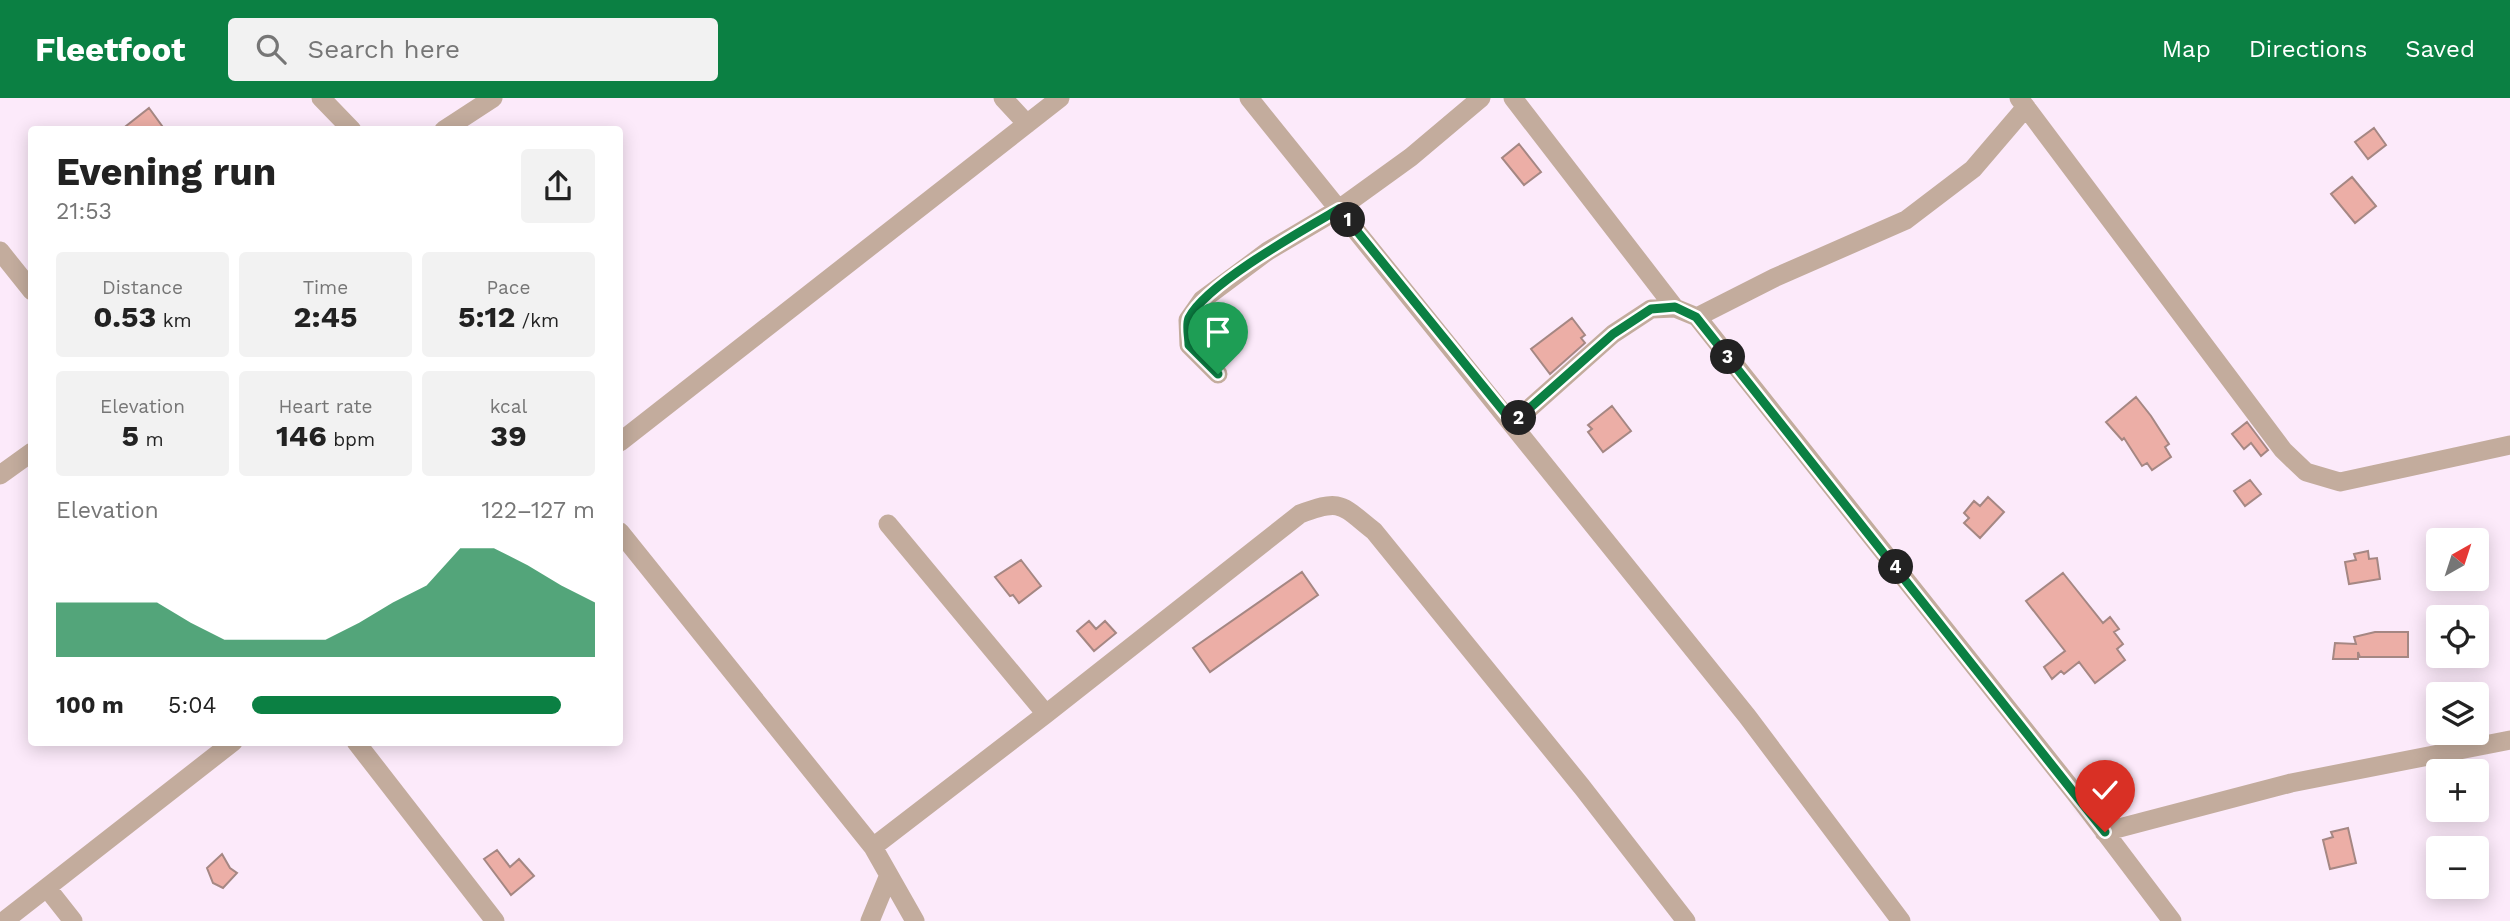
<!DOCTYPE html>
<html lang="en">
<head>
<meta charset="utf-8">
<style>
	body { margin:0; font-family:"Work Sans",sans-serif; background:#f2f2f2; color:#222; height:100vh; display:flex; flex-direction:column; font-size:26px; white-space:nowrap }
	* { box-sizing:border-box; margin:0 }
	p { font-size:23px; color:#767676 }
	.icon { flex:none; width:38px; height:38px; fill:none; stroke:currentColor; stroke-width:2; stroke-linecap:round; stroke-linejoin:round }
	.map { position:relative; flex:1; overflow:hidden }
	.side { position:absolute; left:28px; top:28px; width:595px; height:620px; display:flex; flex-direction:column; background:#fff; border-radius:7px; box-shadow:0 4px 18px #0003 }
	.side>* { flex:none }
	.needle { width:46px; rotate:39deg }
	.tools { position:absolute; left:2426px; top:430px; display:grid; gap:14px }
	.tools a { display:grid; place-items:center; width:63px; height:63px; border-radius:7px; background:#fff; box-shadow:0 4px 18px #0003; font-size:35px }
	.pin { position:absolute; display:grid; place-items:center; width:60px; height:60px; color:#fff; margin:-72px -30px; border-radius:50% 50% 50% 0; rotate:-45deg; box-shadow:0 0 7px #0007 }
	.pin .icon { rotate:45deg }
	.km { position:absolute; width:35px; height:35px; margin:-18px; border-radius:50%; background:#222; color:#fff; font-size:19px; line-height:35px; text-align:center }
	.round { display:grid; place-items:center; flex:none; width:74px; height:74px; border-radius:7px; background:#f2f2f2 }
	.head { display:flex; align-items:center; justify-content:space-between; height:119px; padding:0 28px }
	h1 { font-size:38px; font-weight:700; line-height:52px }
	.metrics { display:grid; grid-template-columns:repeat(3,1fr); gap:10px; height:119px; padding:7px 28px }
	.metrics div { display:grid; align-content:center; border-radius:7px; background:#f2f2f2; text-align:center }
	.metrics b { font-size:30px; font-weight:700 }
	.metrics small { font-size:19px; font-weight:400 }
	.metrics p { font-size:19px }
	.chart { height:196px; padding:14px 28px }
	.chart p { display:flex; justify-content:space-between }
	.chart svg { width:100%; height:126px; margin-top:7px; fill:#0b8043; opacity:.7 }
	ul { padding:0 28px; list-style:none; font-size:23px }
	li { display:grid; grid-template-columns:112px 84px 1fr; align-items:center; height:52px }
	li i { height:18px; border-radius:9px; background:#0b8043 }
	header { display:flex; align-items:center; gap:42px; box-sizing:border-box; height:98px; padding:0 35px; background:#0b8043; color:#fff }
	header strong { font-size:33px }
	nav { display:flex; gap:38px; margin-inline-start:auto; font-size:24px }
	.search { width:490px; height:63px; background:#f2f2f2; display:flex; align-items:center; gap:18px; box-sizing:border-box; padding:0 24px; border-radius:7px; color:#767676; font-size:26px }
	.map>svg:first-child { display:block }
	.building { fill:#ecaea6; stroke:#a58783; stroke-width:2 }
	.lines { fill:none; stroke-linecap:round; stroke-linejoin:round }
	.street { stroke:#c3ac9d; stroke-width:19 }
	.route-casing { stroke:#fff; stroke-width:14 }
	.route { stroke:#0b8043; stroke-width:9 }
</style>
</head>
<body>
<header>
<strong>Fleetfoot</strong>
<div class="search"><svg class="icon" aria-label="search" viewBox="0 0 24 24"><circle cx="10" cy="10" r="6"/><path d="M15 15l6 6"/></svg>Search here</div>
<nav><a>Map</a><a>Directions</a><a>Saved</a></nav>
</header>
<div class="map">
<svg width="2510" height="823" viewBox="0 0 2510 823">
	<rect width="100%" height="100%" fill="#fceafa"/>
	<path class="building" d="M149 10 165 32H121Z
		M2374 30 2386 47 2368 61 2355 44Z
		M1519 46 1541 74 1524 87 1502 60Z
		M2352 79 2376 108 2355 125 2331 96Z
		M1572 220 1585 237 1581 240 1585 245 1550 276 1531 251Z
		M2136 299 2151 318 2169 346 2165 349 2171 359 2152 372 2147 365 2142 368 2124 340 2122 342 2106 324Z
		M1612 308 1631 333 1603 354 1588 334 1592 331 1588 327Z
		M2247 324 2268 352 2261 358 2251 345 2244 351 2232 336Z
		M2250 382 2261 396 2245 408 2234 393Z
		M1988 399 2004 414 1980 440 1964 425 1969 420 1964 415 1974 403 1980 408Z
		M2368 453 2369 461 2377 460 2380 481 2349 486 2345 464 2356 462 2354 456Z
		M1021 462 1041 488 1019 505 1013 497 1010 498 995 479Z
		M1302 474 1318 497 1210 574 1193 550Z
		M2063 475 2103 525 2110 519 2119 531 2114 534 2123 546 2117 551 2125 562 2095 585 2079 564 2064 576 2061 573 2052 581 2044 569 2065 553 2026 503Z
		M1089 523 1096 531 1105 523 1116 535 1094 553 1077 533Z
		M2375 534H2408V559H2360L2358 554V561H2333L2335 545 2356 546 2354 539Z
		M2348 730 2356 765 2330 771 2323 742 2333 739 2331 734Z
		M497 752 510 769 519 761 534 778 511 797 484 761Z
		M222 756 230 770 237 775 223 790 213 785 207 770Z"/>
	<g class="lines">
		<path class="street" d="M321 0 352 32
			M1003 0 1027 26
			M1249 0 1747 618 1901 823
			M1513 0 1675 210
			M2019 0 2283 352 2306 374 2340 384 2510 347
			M444 32 493 0
			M0 153 32 193
			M1697 219 1774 180 1906 122 1973 71 2026 9
			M1218 276 1189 247 1188 222 1202 202 1268 153 1339 111 1411 59 1481 0
			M1513 325 1613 236 1651 211 1675 210 1697 219 2082 704 2172 823
			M620 344 1060 0
			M0 377 32 354
			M888 426 1046 616
			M620 434 873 749 915 823
			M356 644 495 823
			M2104 734 2291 685 2510 642
			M873 749 1046 616 1300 416C1342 400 1341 407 1374 433L1582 689 1686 823
			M47 790 73 823
			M4 823 233 644
			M870 823 889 777"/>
	</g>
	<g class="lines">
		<defs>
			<path id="route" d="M1218 276 1189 247C1189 239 1186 227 1189 220 1206 186 1303 132 1339 111L1513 325 1613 236 1651 211 1675 209 1696 219 2105 734"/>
		</defs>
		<use href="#route" class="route-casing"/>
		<use href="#route" class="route"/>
	</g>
</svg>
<div class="tools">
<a><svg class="needle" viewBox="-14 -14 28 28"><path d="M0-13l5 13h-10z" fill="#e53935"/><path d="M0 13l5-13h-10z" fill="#767676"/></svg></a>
<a><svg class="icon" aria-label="locate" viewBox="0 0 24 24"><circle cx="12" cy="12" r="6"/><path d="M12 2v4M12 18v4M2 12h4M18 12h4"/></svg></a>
<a><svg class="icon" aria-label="layers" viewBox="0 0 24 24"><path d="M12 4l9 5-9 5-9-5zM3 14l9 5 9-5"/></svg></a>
<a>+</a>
<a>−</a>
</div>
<div class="pin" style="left:1218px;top:276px;background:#1e9e55"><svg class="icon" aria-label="arrive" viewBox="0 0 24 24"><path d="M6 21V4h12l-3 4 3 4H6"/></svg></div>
<div class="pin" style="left:2105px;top:734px;background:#d93025"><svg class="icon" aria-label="check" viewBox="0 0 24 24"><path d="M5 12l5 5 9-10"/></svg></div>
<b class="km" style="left:1348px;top:122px">1</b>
<b class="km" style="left:1519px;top:320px">2</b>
<b class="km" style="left:1728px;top:259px">3</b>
<b class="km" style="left:1896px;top:469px">4</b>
<section class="side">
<div class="head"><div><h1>Evening run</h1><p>21:53</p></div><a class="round"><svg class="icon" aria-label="share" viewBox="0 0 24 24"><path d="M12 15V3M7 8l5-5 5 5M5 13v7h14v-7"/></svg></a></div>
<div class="metrics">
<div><p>Distance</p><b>0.53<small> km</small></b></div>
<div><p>Time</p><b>2:45</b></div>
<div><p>Pace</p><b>5:12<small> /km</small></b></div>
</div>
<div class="metrics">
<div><p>Elevation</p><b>5<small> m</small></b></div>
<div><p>Heart rate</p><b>146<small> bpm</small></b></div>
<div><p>kcal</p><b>39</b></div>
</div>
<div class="chart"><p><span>Elevation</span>122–127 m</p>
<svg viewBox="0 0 160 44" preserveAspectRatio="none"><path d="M0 44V25L10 25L20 25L30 25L40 32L50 38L60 38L70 38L80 38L90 32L100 25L110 19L120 6L130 6L140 12L150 19L160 25V44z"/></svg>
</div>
<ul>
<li><b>100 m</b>5:04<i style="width:90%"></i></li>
</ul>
</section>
</div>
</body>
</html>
